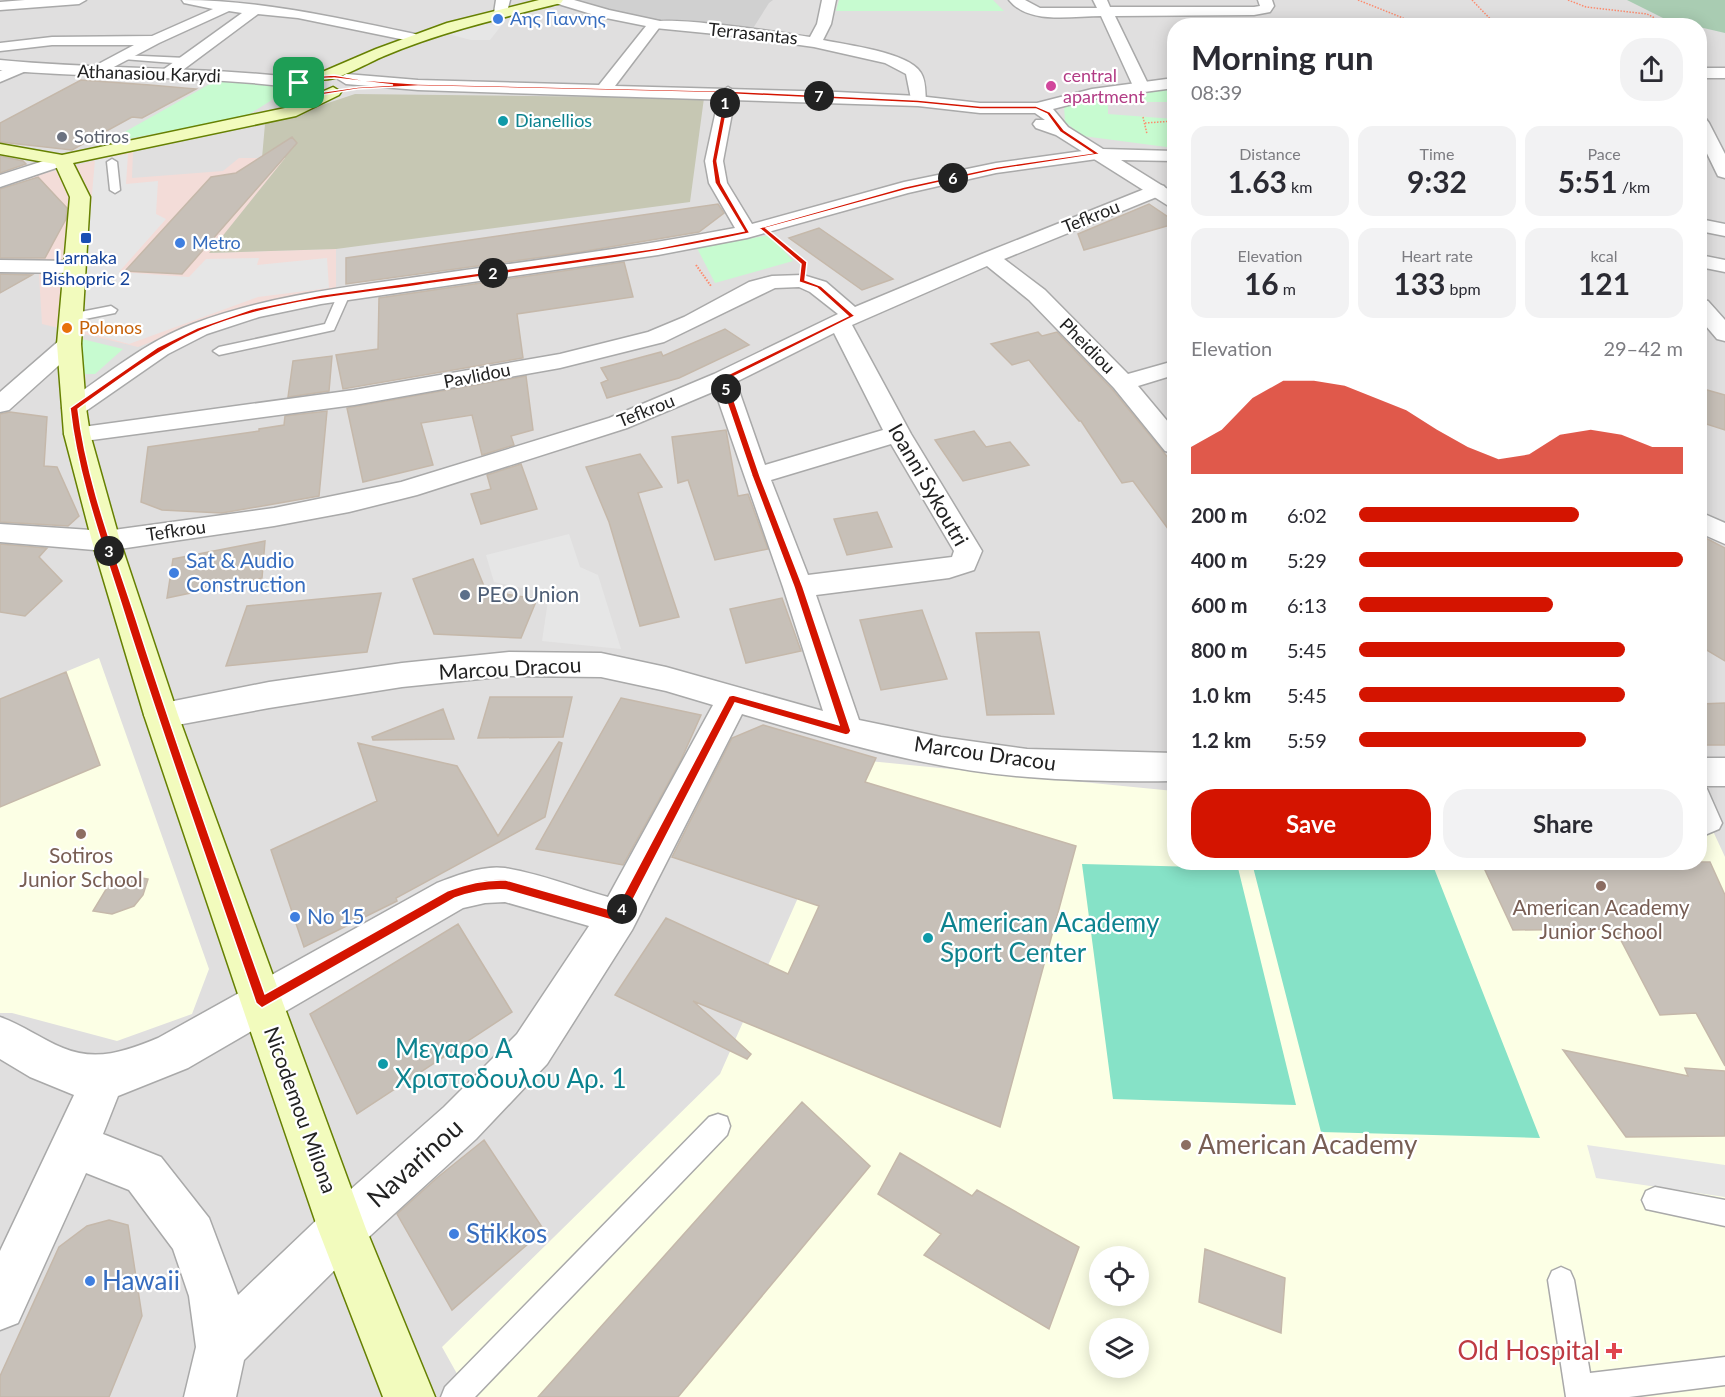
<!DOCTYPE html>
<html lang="en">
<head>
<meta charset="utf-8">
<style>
	body { margin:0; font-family:Lato,sans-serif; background:#f2f2f3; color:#2b2b33; height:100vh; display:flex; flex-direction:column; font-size:22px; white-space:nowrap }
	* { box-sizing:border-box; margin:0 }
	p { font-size:20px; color:#7c7c81 }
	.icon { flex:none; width:33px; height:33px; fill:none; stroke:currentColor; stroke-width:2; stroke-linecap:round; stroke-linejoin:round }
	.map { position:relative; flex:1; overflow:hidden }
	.panel { position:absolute; left:1167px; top:18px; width:540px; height:852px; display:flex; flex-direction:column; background:#fff; border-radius:24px; box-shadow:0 3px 15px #0003 }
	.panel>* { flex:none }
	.tools { position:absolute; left:1089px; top:1246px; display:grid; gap:12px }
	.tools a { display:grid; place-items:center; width:60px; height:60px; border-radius:50%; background:#fff; box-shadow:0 3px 15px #0003; font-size:30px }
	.pin { position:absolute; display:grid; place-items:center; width:51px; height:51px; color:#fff; margin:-26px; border-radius:12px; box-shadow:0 3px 9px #0006 }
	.km { position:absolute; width:30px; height:30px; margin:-15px; border-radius:50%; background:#222; color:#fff; font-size:16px; line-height:30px; text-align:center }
	.round { display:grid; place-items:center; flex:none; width:63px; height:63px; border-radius:24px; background:#f2f2f3 }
	.overview { display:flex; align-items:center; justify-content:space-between; height:102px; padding:0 24px }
	h1 { font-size:33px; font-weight:700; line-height:45px }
	.metrics { display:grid; grid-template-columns:repeat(3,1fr); gap:9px; height:102px; padding:6px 24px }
	.metrics div { display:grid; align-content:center; border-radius:15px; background:#f2f2f3; text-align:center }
	.metrics b { font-size:30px; font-weight:700 }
	.metrics small { font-size:16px; font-weight:400 }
	.metrics p { font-size:16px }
	.chart { height:168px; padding:12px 24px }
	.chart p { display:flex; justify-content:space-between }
	.chart svg { width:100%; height:108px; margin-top:6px; fill:#d41400; opacity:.7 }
	.primary-button { display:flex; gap:12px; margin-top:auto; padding:12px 24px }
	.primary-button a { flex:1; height:69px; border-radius:24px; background:#d41400; color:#fff; font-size:24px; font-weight:700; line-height:69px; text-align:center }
	.primary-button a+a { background:#f2f2f3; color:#2b2b33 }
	ul { padding:0 24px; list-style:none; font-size:20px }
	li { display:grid; grid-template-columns:96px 72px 1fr; align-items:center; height:45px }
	li i { height:15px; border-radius:8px; background:#d41400 }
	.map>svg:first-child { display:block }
	.residential { fill:#e0dfdf; fill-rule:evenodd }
	.commercial { fill:#f3dcd8 }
	.education { fill:#fcffe5; fill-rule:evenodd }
	.religious { fill:#d0d0d0 }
	.construction { fill:#c6c7b3 }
	.cemetery { fill:#a9ccb2 }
	.park { fill:#c7fbd0 }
	.pitch { fill:#86e2c7 }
	.parking { fill:#e6e6e6 }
	.building { fill:#c7c0b8; stroke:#c5b8aa; stroke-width:1.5 }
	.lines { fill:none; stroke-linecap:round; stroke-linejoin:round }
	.service-casing { stroke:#a9a9a9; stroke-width:3 }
	.minor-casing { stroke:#a9a9a9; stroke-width:3 }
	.tertiary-casing { stroke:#a9a9a9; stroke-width:3 }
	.secondary-casing { stroke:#668002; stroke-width:3 }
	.path-far1 { stroke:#fd8b6e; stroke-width:1.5; stroke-dasharray:1.5 1.5; stroke-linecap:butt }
	.path { stroke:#fd8b6e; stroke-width:2; stroke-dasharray:1.5 1.5; stroke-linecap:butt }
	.service { fill:#fff; fill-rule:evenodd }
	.minor { fill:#fff; fill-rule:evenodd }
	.tertiary { fill:#fff; fill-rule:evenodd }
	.secondary { fill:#f2fbbd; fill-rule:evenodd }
	.route { fill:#d41400; stroke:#fff; stroke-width:1.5; fill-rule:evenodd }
	.shop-dot { fill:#3f7fe0; stroke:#fff; stroke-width:2 }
	.hotel-dot { fill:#d1479c; stroke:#fff; stroke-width:2 }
	.culture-dot { fill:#0f9aa8; stroke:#fff; stroke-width:2 }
	.worship-dot { fill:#6b7280; stroke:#fff; stroke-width:2 }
	.transit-dot { fill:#1a4fb4; stroke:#fff; stroke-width:2 }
	.food-dot { fill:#e8710a; stroke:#fff; stroke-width:2 }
	.service-dot { fill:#5c6f8a; stroke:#fff; stroke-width:2 }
	.education-dot { fill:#8d6e63; stroke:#fff; stroke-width:2 }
	.health-dot { fill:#e0444e; stroke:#fff; stroke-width:2 }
	.labels { text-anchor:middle; stroke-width:4.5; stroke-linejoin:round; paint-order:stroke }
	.far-shop-label { font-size:18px; fill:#366cbe; stroke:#fff; text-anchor:start }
	.far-street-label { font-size:18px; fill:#222; stroke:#fff }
	.far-hotel-label { font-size:18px; fill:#b23c85; stroke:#fff; text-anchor:start }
	.far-culture-label { font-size:18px; fill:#0d838f; stroke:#fff; text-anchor:start }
	.far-worship-label { font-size:18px; fill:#5b616d; stroke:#fff; text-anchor:start }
	.far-transit-label { font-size:18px; fill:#164399; stroke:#fff }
	.far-food-label { font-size:18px; fill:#c56008; stroke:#fff; text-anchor:start }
	.street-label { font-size:21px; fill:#222; stroke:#fff }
	.shop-label { font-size:21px; fill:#366cbe; stroke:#fff; text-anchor:start }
	.service-label { font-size:21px; fill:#4e5e75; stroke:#fff; text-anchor:start }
	.education-label { font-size:21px; fill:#785e54; stroke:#fff }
	.near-culture-label { font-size:26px; fill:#0d838f; stroke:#fff; text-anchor:start }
	.near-education-label { font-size:26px; fill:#785e54; stroke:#fff; text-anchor:start }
	.near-street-label { font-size:26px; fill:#222; stroke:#fff }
	.near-shop-label { font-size:26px; fill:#366cbe; stroke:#fff; text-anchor:start }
	.near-health-label { font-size:26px; fill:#be3a42; stroke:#fff; text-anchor:end }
</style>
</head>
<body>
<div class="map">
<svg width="1725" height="1397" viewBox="0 0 1725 1397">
	<rect width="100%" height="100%" fill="#f2f0e9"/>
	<path class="residential" d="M0 0H1725V1397H0ZM1174 26H1700V862H1174ZM1100 1257H1138V1296H1100ZM1100 1329H1138V1368H1100Z"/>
	<path class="commercial" d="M133 151 132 178 223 171 239 158H286L210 253 336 249V289L245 306 138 347 42 324 33 176Z"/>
	<path class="education" d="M99 658 209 969 192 1014 117 1041 12 1013H0V699Z
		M859 760 1174 791V862H1700V803L1725 857V1397H470L442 1347 720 1074ZM1100 1257H1138V1296H1100ZM1100 1329H1138V1368H1100Z"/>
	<path class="religious" d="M579 0H773L769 3 752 30 660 22 581 3Z"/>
	<path class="construction" d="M355 94 704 98 690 202 336 249 209 253 285 158H262L265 124Z"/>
	<path class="cemetery" d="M1627 0H1725V33L1665 19Z"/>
	<path class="park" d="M839 0H993L1004 11H836Z
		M217 80C234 81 273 78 283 93L245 117 105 143Z
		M1173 87 1174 102H1108V114L1174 119V148L1083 136 1065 122 1064 105 1104 96Z
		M770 235 793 261 715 283 697 248Z
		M82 339 123 349 95 374H78Z"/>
	<path class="pitch" d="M1252 863H1432L1540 1138 1321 1132Z
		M1082 864 1238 868 1296 1105 1113 1099Z"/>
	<path class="parking" d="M477 23 501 26 490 40H471L448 34Z
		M128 154 126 184 158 181 156 214 166 219 119 272 189 277 206 259 259 258 257 265 327 258 329 288 258 297 129 344 83 331 81 317 95 160Z
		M569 534 580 567 598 575 621 649 542 641 549 594 494 582 486 555Z
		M1587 1145 1725 1165V1197L1596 1178Z"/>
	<path class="building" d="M81 80 150 85 196 89 142 118 132 117 72 150 0 142V123Z
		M292 137 297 143 182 274 125 271 211 177 236 173Z
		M0 156 23 161 26 164 0 173Z
		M38 177 67 208 66 219 45 258H0V189Z
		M718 204 724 213 699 232 580 252 346 284V258Z
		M1149 204 1174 221V224L1084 250 1078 234Z
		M819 228 893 279 862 290 789 238Z
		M624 262 633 297 517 314 523 358 343 389 336 355 378 349 379 298Z
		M0 274 32 275 0 293Z
		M725 329 749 345 679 378 607 398 601 383 608 380 601 368 661 352 663 356Z
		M1038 332 1042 336 1057 332 1112 389 1174 465V537L1133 481 1122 483 1081 421H1079L1029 360 1012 365 991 344Z
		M332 356 329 391 288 397 293 361Z
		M526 376 533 430 511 436 514 445 482 455 472 415 421 423 433 465 363 482 347 408Z
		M1700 388 1725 395V430L1700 422Z
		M327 411 319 496 222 513 162 510 141 502 148 447 259 431V429L284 425 285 416Z
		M10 412 47 417 44 466 57 467 79 516 68 526 0 522V414Z
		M726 430 738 496 748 494 768 549 715 560 688 480 678 483 672 437Z
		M974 431 986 447 1010 442 1029 465 963 481 935 440Z
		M640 454 662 487 638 493 679 617 640 626 609 522 586 467Z
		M521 464 537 509 481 524 471 494 491 489 487 475Z
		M877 512 892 547 847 555 834 519Z
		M1700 535 1725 548V661L1700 646Z
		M265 541 262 578 167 598 173 559Z
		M0 544 47 548 39 557 62 581 25 616 0 612Z
		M473 559 486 591 537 599 521 638 434 634 413 579Z
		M381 593 367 652 226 666 247 606Z
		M782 598 801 651 746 663 730 609Z
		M922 610 947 679 881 690 860 620Z
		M1039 632 1054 714 987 715 976 633Z
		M66 672 100 765 0 807V699Z
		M490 697H572L563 737 478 738Z
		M621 698 701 715 681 760 623 865 536 849Z
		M1725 703V745H1700V704Z
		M443 709 454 739 373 740 372 737Z
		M763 725 876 758 865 782 1076 846 1000 1127 693 1001 751 1054 747 1059 615 995 666 918 788 974 819 906 672 857 732 738Z
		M559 742 562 743 545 817 396 898 397 901 304 947 271 850 377 801 358 743 457 766 498 836Z
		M1626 862H1710L1725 895V1066L1696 1013 1660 1015 1615 929 1513 930 1484 868 1628 866Z
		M131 876 148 879 143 895 134 906 112 914 93 911 108 886Z
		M458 924 512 1012 357 1114 310 1014Z
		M1563 1050 1688 1076 1685 1068 1725 1071V1136L1626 1137Z
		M802 1102 870 1166 678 1397H538Z
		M484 1140 544 1230 452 1310 397 1214 438 1177Z
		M900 1153 972 1196 977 1190 1079 1247 1049 1329 924 1255 941 1234 878 1194Z
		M109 1220 128 1225 142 1316 109 1397H0V1376L59 1247 87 1226Z
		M1205 1249 1285 1278 1281 1333 1199 1302Z"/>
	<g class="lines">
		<defs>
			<path id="service" d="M120 55 186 58 190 61 186 64 123 59H120Z
				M112 159 117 162 120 190 115 193 110 190 107 162Z
				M344 290 350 294 334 330 219 355 213 351 219 347 325 324 338 294Z
				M111 306 117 310 115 313 70 322 64 318 70 314Z
				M1700 787 1707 789 1722 823 1719 829 1700 837Z
				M718 1114 727 1117 730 1126 727 1135 475 1397H441L445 1387 709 1117Z
				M1655 1187 1725 1200V1226L1646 1209 1642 1200 1646 1191Z
				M1561 1267 1570 1271 1574 1280 1590 1373 1725 1357V1385L1629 1397H1566L1548 1280 1552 1271Z"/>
			<path id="minor" d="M25 0H86L79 4 0 10V2Z
				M182 0C260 0 338 18 415 34L422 38 415 42 298 18 258 14 172 78H160L158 75 160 72 242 13 229 11 159 43 95 77 89 75 87 72 89 69 134 45H52L0 51V43L52 37 152 36 213 9 184 3Z
				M822 0H836L831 24 823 40C846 45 909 52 921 73 926 81 925 92 926 101L924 104H912L906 74 885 63 814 47 736 36 655 28 648 24C658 13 788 34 810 37L817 24Z
				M1009 0H1025L1040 8H1097L1093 0H1107L1110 7H1254L1260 6 1258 0H1272L1274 6 1270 12 1254 15 1115 16 1149 86 1141 91 1133 86 1101 16C1072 16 1029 25 1009 0Z
				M21 63 26 65 29 68 26 71 0 82V71Z
				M728 87 736 92 723 161 727 183 752 224 904 182 996 163 1097 149 1103 150 1106 154 1103 158 1097 159 996 173 908 193 747 238 658 255 321 304 259 317 207 334 168 354 83 413 74 415 65 413 62 408 65 403C106 375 147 341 193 324 267 296 346 287 424 276 528 261 632 248 735 228L709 183 705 161 720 92Z
				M1700 118 1706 119 1709 123 1725 154V178L1718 176 1716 172 1700 139Z
				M62 155 68 156 71 160 68 164 0 187V175Z
				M1157 184 1164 186 1166 190 1164 194 1004 259 1045 290 1128 374 1174 361V375L1138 386 1174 429V453L1165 451 1114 388 1029 300 987 266 852 325 911 434 982 551 974 570 949 578 816 595 859 720 941 737 1027 749 1174 753V781C1126 782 1076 781 1028 777 930 770 835 741 742 714L632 930 547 1064 476 1139 359 1246 244 1360 236 1397H184L196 1347 189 1296 173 1249 129 1190 86 1173 18 1323 0 1330V1251L74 1095 30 1077 0 1059V1017C23 1025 41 1039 63 1048 96 1062 127 1051 158 1038L437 883C458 875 483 865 505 868 538 873 576 888 608 897L713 705 666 691 601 677 509 676 402 687 269 708 161 728 149 724 144 715 149 706 269 682 402 663 509 652 601 653 666 667 823 711 783 587 715 391 627 428 417 495 349 512 274 526 106 551 0 542V524L106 531 274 508 401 482 609 418 714 374 838 314 810 292 799 287 775 288 664 342 560 368 354 405 77 442 68 439 64 434 68 429 354 390 560 354 648 332 684 317 749 282 772 276 803 275 826 282 855 307 982 254ZM834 333 883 430 765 465 736 382ZM891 444 954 551 952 557 808 575 771 480ZM505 902 589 926 517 1034 444 1107 325 1212 238 1295 209 1218 161 1157 103 1134 118 1096 188 1068 463 908 485 903Z
				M1700 219 1725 224V236L1700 231Z
				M1700 255 1725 260V272L1700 267Z
				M0 260 74 261 81 263 85 267 81 271 74 273 0 272Z
				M1700 299 1708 301 1725 320V341L1717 339 1700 319Z
				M69 337 77 339 81 344 77 349 9 410 0 412V392L61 339Z
				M1700 758H1725V786H1700Z"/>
			<path id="tertiary" d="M496 0H510L506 16 501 17 494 13Z
				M553 0H574L609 10 660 21 662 24 615 86 837 92 918 96 980 103H1037L1092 89 1174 78V88L1092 99 1053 109 1068 127 1103 149 1174 151V161L1121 160 1174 193V207L1167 205 1056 135 1036 128 1033 124 1036 120H1045L1035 113H980L918 106 418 90 346 84 338 79 346 74 418 80 599 85 646 26 601 17 555 3Z
				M0 60C100 70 200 66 299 78L307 83 299 88C200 75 100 79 0 70Z
				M1700 68H1725V78H1700Z
				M1700 512 1725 523V544L1700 533Z"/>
			<path id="secondary" d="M539 0H563L561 3C501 18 441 32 384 56 369 62 335 83 320 79L318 76 320 73 376 49 447 23Z
				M333 87 341 92 339 95 296 116 73 163 90 197 81 344 86 408 90 434 120 541 178 715 283 1003 366 1229 435 1397H383L318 1229 241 1003 144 715 92 541 64 434 62 408 57 344 70 197 55 164 0 154V144L62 155 285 108Z"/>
		</defs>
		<use href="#service" class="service-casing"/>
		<use href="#minor" class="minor-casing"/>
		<use href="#tertiary" class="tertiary-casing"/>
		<use href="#secondary" class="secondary-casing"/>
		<path class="path-far1" d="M1358 0 1403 18 1411 26
			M1472 0 1497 26
			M1568 0 1586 7 1647 14 1653 17 1659 26
			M1143 117 1147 134
			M1145 123 1174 121"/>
		<path class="path" d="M782 244 799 259
			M696 265 711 286"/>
		<use href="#service" class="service"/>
		<use href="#minor" class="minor"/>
		<use href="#tertiary" class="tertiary"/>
		<use href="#secondary" class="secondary"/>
	</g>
	<path class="route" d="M334 75 363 80 418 84 728 91 918 100 980 106H1036L1050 112 1064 130 1100 154 996 170 905 190 766 228 807 262 805 280 821 286 855 316 727 380 760 476 803 587 851 731 849 734 846 735 735 703 622 921 618 922 506 890C487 889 472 892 455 898L262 1008 256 1003C212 875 167 748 126 619 105 551 78 480 70 408L158 347 197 328 252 309 321 295 658 248 744 231 715 183 712 161 725 93 418 86 358 89 309 97 295 93 292 89C302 76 319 76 334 75ZM334 78 393 85 358 87 309 94 297 89C305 78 322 79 334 78ZM730 94 918 103 980 109H1036L1047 114 1060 132 1092 153 996 167 904 187 759 228 801 264 799 282 817 288 848 316 719 379 752 476 794 587 839 725 733 695 729 696 615 911 506 880C484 879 467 884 447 891L265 994C221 870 176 745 136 619 114 552 86 479 78 409 117 381 156 351 200 331 265 303 339 296 408 287 522 270 637 258 750 233L721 183 717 161Z"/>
	<g class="shop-dot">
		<circle cx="498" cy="19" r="6"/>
		<circle cx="180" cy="243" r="6"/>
		<circle cx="174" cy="573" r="6"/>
		<circle cx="295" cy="917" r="6"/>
		<circle cx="454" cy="1234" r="6"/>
		<circle cx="90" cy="1281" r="6"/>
	</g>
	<circle class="hotel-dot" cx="1051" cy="86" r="6"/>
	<g class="culture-dot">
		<circle cx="503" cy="121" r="6"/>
		<circle cx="928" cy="938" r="6"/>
		<circle cx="383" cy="1064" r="6"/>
	</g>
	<circle class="worship-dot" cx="62" cy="137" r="6"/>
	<rect class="transit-dot" x="80" y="232" width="12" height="12" rx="3"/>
	<circle class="food-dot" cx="67" cy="328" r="6"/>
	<circle class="service-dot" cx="465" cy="595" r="6"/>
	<g class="education-dot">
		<circle cx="81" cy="834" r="6"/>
		<circle cx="1601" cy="886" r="6"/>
		<circle cx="1186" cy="1145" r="6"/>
	</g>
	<path class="health-dot" d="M1611 1342h6v6h6v6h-6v6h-6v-6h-6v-6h6z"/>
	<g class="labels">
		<g class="far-shop-label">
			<text x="510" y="25">Αης Γιαννης</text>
			<text x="192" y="249">Metro</text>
		</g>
		<g class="far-street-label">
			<text transform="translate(753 34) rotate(6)" y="6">Terrasantas</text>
			<text transform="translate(149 74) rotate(2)" y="6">Athanasiou Karydi</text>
			<text transform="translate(1091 217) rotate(-22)" y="6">Tefkrou</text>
			<text transform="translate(1087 346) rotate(45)" y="6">Pheidiou</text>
			<text transform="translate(477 376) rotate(-11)" y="6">Pavlidou</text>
			<text transform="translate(646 411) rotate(-22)" y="6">Tefkrou</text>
			<text transform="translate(176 531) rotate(-8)" y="6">Tefkrou</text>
		</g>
		<g class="far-hotel-label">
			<text x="1063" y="82">central<tspan x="1063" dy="21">apartment</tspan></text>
		</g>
		<g class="far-culture-label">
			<text x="515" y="127">Dianellios</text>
		</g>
		<g class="far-worship-label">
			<text x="74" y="143">Sotiros</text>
		</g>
		<g class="far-transit-label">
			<text x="86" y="264">Larnaka<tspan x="86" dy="21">Bishopric 2</tspan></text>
		</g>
		<g class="far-food-label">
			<text x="79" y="334">Polonos</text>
		</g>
		<g class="street-label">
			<text transform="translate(928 485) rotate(60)" y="7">Ioanni Sykoutri</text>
			<text transform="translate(510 669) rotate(-3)" y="7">Marcou Dracou</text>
			<text transform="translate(985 754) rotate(8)" y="7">Marcou Dracou</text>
			<text transform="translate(300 1110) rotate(70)" y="7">Nicodemou Milona</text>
		</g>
		<g class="shop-label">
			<text x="186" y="568">Sat &amp; Audio<tspan x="186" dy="24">Construction</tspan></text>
			<text x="307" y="924">No 15</text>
		</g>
		<g class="service-label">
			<text x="477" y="602">PEO Union</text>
		</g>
		<g class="education-label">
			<text x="81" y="863">Sotiros<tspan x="81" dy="24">Junior School</tspan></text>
			<text x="1601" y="915">American Academy<tspan x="1601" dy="24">Junior School</tspan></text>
		</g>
		<g class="near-culture-label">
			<text x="940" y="932">American Academy<tspan x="940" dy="30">Sport Center</tspan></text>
			<text x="395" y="1058">Μεγαρο Α<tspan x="395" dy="30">Χριστοδουλου Αρ. 1</tspan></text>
		</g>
		<g class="near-education-label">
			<text x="1198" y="1154">American Academy</text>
		</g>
		<g class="near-street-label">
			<text transform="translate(415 1163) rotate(-42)" y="9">Navarinou</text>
		</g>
		<g class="near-shop-label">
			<text x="466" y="1243">Stikkos</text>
			<text x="102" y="1290">Hawaii</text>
		</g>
		<g class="near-health-label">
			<text x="1600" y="1360">Old Hospital</text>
		</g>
	</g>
</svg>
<div class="tools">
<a><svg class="icon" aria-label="locate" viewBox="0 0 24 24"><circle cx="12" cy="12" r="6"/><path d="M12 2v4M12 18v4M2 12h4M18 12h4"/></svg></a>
<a><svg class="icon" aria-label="layers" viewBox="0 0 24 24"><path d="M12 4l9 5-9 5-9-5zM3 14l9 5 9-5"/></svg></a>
</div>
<div class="pin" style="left:299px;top:83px;background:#1e9e55"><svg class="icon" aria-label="arrive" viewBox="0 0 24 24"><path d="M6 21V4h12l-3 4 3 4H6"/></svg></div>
<b class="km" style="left:725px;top:103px">1</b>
<b class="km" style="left:493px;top:273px">2</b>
<b class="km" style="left:109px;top:551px">3</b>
<b class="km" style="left:622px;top:909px">4</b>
<b class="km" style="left:726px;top:389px">5</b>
<b class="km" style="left:953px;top:178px">6</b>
<b class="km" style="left:819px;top:96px">7</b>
<section class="panel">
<div class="overview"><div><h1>Morning run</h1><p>08:39</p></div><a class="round"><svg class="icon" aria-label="share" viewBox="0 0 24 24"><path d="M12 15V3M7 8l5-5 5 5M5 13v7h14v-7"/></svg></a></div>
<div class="metrics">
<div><p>Distance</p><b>1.63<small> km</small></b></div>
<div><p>Time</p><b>9:32</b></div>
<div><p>Pace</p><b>5:51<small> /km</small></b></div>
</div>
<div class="metrics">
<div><p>Elevation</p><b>16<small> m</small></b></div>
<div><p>Heart rate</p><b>133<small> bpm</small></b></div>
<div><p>kcal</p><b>121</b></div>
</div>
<div class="chart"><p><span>Elevation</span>29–42 m</p>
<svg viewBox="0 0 160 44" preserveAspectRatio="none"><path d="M0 44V33L10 26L20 13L30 6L40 6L50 8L60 13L70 18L80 26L90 33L100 38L110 36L120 28L130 26L140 28L150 33L160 33V44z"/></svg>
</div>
<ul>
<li><b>200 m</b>6:02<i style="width:68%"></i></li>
<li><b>400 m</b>5:29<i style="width:100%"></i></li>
<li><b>600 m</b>6:13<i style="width:60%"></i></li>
<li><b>800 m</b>5:45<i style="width:82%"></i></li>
<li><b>1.0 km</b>5:45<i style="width:82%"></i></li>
<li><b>1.2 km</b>5:59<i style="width:70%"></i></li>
</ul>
<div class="primary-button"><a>Save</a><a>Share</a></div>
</section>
</div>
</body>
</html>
